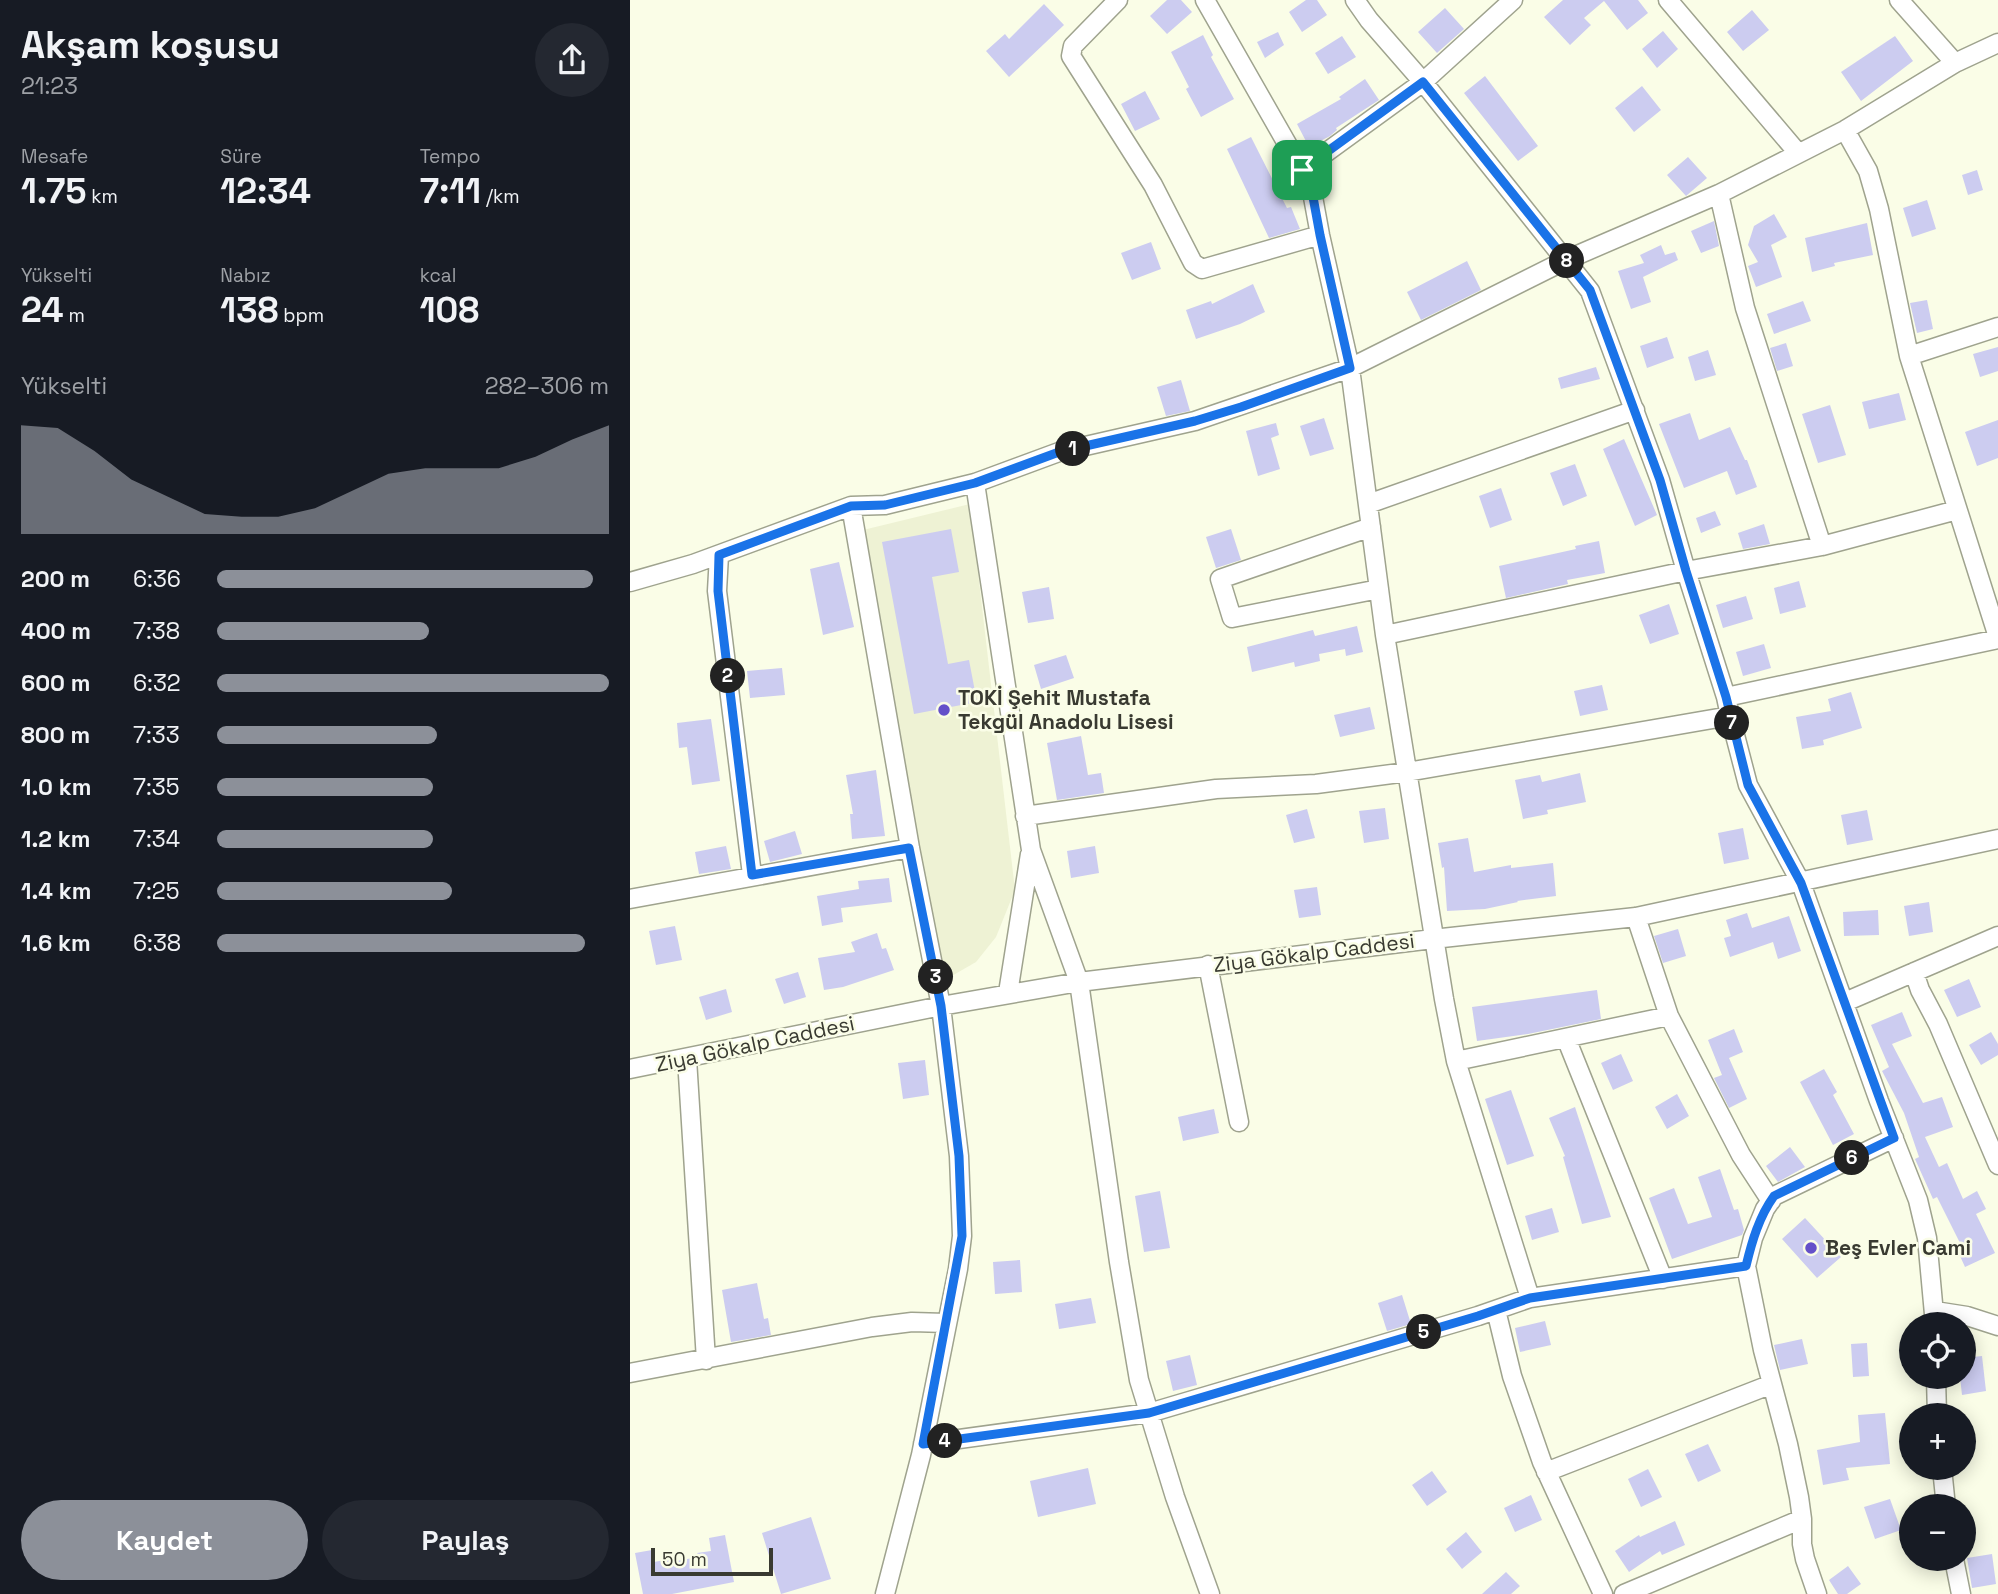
<!DOCTYPE html>
<html lang="tr">
<head>
<meta charset="utf-8">
<style>
	body { margin:0; font-family:"Space Grotesk",sans-serif; background:#242831; color:#f1f3f6; height:100vh; display:flex; flex-direction:column; font-size:26px; white-space:nowrap }
	* { box-sizing:border-box; margin:0 }
	p { font-size:23px; color:#9ea1a6 }
	.icon { flex:none; width:38px; height:38px; fill:none; stroke:currentColor; stroke-width:2; stroke-linecap:round; stroke-linejoin:round }
	.map { position:relative; flex:1; overflow:hidden }
	.details { display:flex; flex-direction:column; background:#171b24; width:630px }
	.details>* { flex:none }
	.buttons { position:absolute; left:1269px; top:1312px; display:grid; gap:14px }
	.buttons a { display:grid; place-items:center; width:77px; height:77px; border-radius:50%; background:#171b24; box-shadow:0 4px 18px #0003; font-size:35px }
	.scale { position:absolute; left:21px; bottom:18px; width:122px; box-sizing:border-box; padding-left:7px; border:4px solid #393a31; border-top:0; font-size:19px; line-height:24px; white-space:nowrap; color:#393a31; -webkit-text-stroke:5px #fafde7; paint-order:stroke }
	.pin { position:absolute; display:grid; place-items:center; width:60px; height:60px; color:#fff; margin:-30px; border-radius:14px; box-shadow:0 4px 10px #0006 }
	.km { position:absolute; width:35px; height:35px; margin:-18px; border-radius:50%; background:#222; color:#fff; font-size:19px; line-height:35px; text-align:center }
	.round { display:grid; place-items:center; flex:none; width:74px; height:74px; border-radius:37px; background:#242831 }
	.head { display:flex; align-items:center; justify-content:space-between; height:119px; padding:0 21px }
	h1 { font-size:38px; font-weight:600; line-height:52px }
	.stats { display:grid; grid-template-columns:repeat(3,1fr); gap:10px; height:119px; padding:7px 21px }
	.stats div { display:grid; align-content:center }
	.stats b { font-size:35px; font-weight:600 }
	.stats small { font-size:19px; font-weight:400 }
	.stats p { font-size:19px }
	.chart { height:196px; padding:14px 21px }
	.chart p { display:flex; justify-content:space-between }
	.chart svg { width:100%; height:126px; margin-top:7px; fill:#8c9099; opacity:.7 }
	.action { display:flex; gap:14px; margin-top:auto; padding:14px 21px }
	.action a { flex:1; height:80px; border-radius:42px; background:#8c9099; color:#fff; font-size:28px; font-weight:600; line-height:80px; text-align:center }
	.action a+a { background:#242831; color:#f1f3f6 }
	ul { padding:0 21px; list-style:none; font-size:23px }
	li { display:grid; grid-template-columns:112px 84px 1fr; align-items:center; height:52px }
	li i { height:18px; border-radius:9px; background:#8c9099 }
	main { display:flex; flex:1; min-height:0 }
	.map>svg:first-child { display:block }
	.built { fill:#eef2d4 }
	.building { fill:#ccccf0 }
	.lines { fill:none; stroke-linecap:round; stroke-linejoin:round }
	.minor-casing { stroke:#9fa38e; stroke-width:21 }
	.minor { stroke:#fff; stroke-width:18 }
	.route-casing { stroke:#fff; stroke-width:14 }
	.route { stroke:#1a73e8; stroke-width:9 }
	.poi-dot { fill:#6450c9; stroke:#fafde7; stroke-width:2.5 }
	.labels { text-anchor:middle; stroke-width:5; stroke-linejoin:round; paint-order:stroke }
	.poi-label { font-size:21px; font-weight:bold; fill:#393a31; stroke:#fafde7; text-anchor:start }
	.street-label { font-size:21px; fill:#393a31; stroke:#fafde7 }
</style>
</head>
<body>
<main>
<section class="details">
<div class="head"><div><h1>Akşam koşusu</h1><p>21:23</p></div><a class="round"><svg class="icon" aria-label="share" viewBox="0 0 24 24"><path d="M12 15V3M7 8l5-5 5 5M5 13v7h14v-7"/></svg></a></div>
<div class="stats">
<div><p>Mesafe</p><b>1.75<small> km</small></b></div>
<div><p>Süre</p><b>12:34</b></div>
<div><p>Tempo</p><b>7:11<small> /km</small></b></div>
</div>
<div class="stats">
<div><p>Yükselti</p><b>24<small> m</small></b></div>
<div><p>Nabız</p><b>138<small> bpm</small></b></div>
<div><p>kcal</p><b>108</b></div>
</div>
<div class="chart"><p><span>Yükselti</span>282–306 m</p>
<svg viewBox="0 0 160 44" preserveAspectRatio="none"><path d="M0 44V6L10 7L20 15L30 25L40 31L50 37L60 38L70 38L80 35L90 29L100 23L110 21L120 21L130 21L140 17L150 11L160 6V44z"/></svg>
</div>
<ul>
<li><b>200 m</b>6:36<i style="width:96%"></i></li>
<li><b>400 m</b>7:38<i style="width:54%"></i></li>
<li><b>600 m</b>6:32<i style="width:100%"></i></li>
<li><b>800 m</b>7:33<i style="width:56%"></i></li>
<li><b>1.0 km</b>7:35<i style="width:55%"></i></li>
<li><b>1.2 km</b>7:34<i style="width:55%"></i></li>
<li><b>1.4 km</b>7:25<i style="width:60%"></i></li>
<li><b>1.6 km</b>6:38<i style="width:94%"></i></li>
</ul>
<div class="action"><a>Kaydet</a><a>Paylaş</a></div>
</section>
<div class="map">
<svg width="1368" height="1594" viewBox="0 0 1368 1594">
	<rect width="100%" height="100%" fill="#fafde7"/>
	<path class="built" d="M340 504 385 890 366 937 346 962 313 981 233 530Z"/>
	<path class="building" d="M537 0H551L562 12 537 34 520 16Z
		M676 0H687L697 15 672 32 659 12Z
		M933 0H1008L1018 13 997 30 974 1 954 18 961 25 940 45 914 17Z
		M414 4 434 25 379 77 356 51 375 34 379 39Z
		M815 8 834 29 807 53 788 32Z
		M1122 10 1139 30 1113 51 1097 32Z
		M1033 31 1048 49 1027 68 1012 49Z
		M648 32 654 45 635 58 627 42Z
		M573 35 583 55 581 57 604 99 571 117 556 89 559 87 541 52Z
		M712 36 726 57 698 74 685 53Z
		M1265 36 1283 61 1231 101 1211 72Z
		M855 76 908 146 888 161 834 93Z
		M735 79 749 100 706 128 707 130 700 136 679 147 667 124 711 99 709 97Z
		M1012 86 1031 110 1004 132 985 108Z
		M515 91 530 119 505 131 491 104Z
		M621 137 657 208 661 207 670 229 639 238 597 149Z
		M1058 157 1077 178 1056 196 1037 175Z
		M1347 170 1353 190 1338 195 1332 175Z
		M1297 200 1306 229 1282 237 1273 208Z
		M1144 214 1157 237 1141 245 1152 277 1126 287 1118 266 1128 262 1118 245 1124 226Z
		M1084 221 1089 246 1071 253 1061 231Z
		M1237 223 1243 255 1204 263 1205 266 1182 272 1175 238Z
		M521 242 531 269 502 280 491 253Z
		M1031 245 1035 255 1045 252 1048 260 1013 277 1021 302 1001 309 988 271 1014 263 1010 255Z
		M837 261 851 290 791 320 777 292Z
		M623 284 635 312 610 324 566 339 556 310 581 301 582 304Z
		M1297 300 1303 329 1287 333 1280 303Z
		M1173 301 1181 321 1144 334 1137 314Z
		M1037 337 1044 358 1017 368 1010 346Z
		M1156 343 1163 366 1147 371 1140 348Z
		M1368 347V371L1350 377 1343 354Z
		M1078 350 1086 375 1065 381 1058 357Z
		M966 367 970 379 931 389 928 378Z
		M551 380 560 411 536 416 527 387Z
		M1269 393 1276 420 1239 429 1232 402Z
		M1200 405 1216 455 1188 463 1172 414Z
		M1060 413 1069 440 1100 427 1115 460H1117L1127 487 1106 495 1097 471 1054 488 1029 424Z
		M694 418 704 449 680 456 670 426Z
		M1368 420V458L1347 466 1335 432Z
		M646 423 649 435 641 438 650 469 628 476 616 431Z
		M994 439 1027 515 1005 526 973 449Z
		M945 464 957 496 933 506 920 473Z
		M871 488 882 520 860 528 849 496Z
		M1085 511 1091 525 1071 533 1066 518Z
		M1134 524 1140 544 1113 549 1108 533Z
		M321 529 329 572 302 577 318 664 339 660 347 702 284 714 252 542Z
		M601 529 611 560 586 568 576 537Z
		M969 541 975 573 937 580 938 584 876 598 869 566 946 549 945 546Z
		M209 562 224 627 193 635 180 569Z
		M1169 581 1176 607 1150 614 1144 588Z
		M419 587 424 619 398 623 392 592Z
		M1116 596 1123 619 1093 628 1086 605Z
		M1039 604 1049 634 1020 644 1009 615Z
		M727 626 733 652 716 656 715 649 689 654 690 661 665 667 664 662 622 672 617 647 683 630 685 636Z
		M1134 644 1141 668 1113 676 1106 652Z
		M436 655 444 678 411 689 404 665Z
		M152 668 155 695 120 698 117 671Z
		M972 685 978 710 950 716 944 691Z
		M1221 692 1232 728 1193 740 1194 745 1172 749 1166 717 1201 711 1198 699Z
		M740 707 745 729 710 737 704 715Z
		M81 719 90 781 62 785 57 747 49 748 47 723Z
		M451 736 458 775 471 773 474 793 427 800 417 743Z
		M246 770 255 836 222 839 220 814H223L216 775Z
		M950 773 956 802 917 810 918 814 893 819 885 780 910 775 912 782Z
		M755 808 759 839 734 843 729 811Z
		M677 809 685 838 664 843 656 815Z
		M1237 810 1243 840 1217 845 1211 815Z
		M1113 828 1119 859 1094 864 1088 833Z
		M165 831 172 854 140 862 134 841Z
		M838 838 844 872 881 865V868L923 863 926 896 887 901 888 902 855 909 817 911 814 867 812 868 808 843Z
		M96 846 101 869 69 874 65 852Z
		M465 846 469 873 441 878 437 851Z
		M259 878 262 902 211 908 213 922 192 926 187 896 229 889 228 881Z
		M687 887 691 915 669 918 664 890Z
		M1299 902 1303 932 1279 936 1274 906Z
		M1248 910 1249 935 1214 936 1213 912Z
		M1117 913 1122 928 1159 916 1171 951 1148 959 1143 942 1100 957 1094 938 1101 936 1096 920Z
		M45 926 52 960 26 965 19 931Z
		M1048 929 1056 956 1033 963 1024 936Z
		M247 933 252 949 256 948 264 970 213 987 194 990 188 958 225 952 221 942Z
		M168 972 176 997 154 1004 145 979Z
		M1339 979 1351 1007 1327 1017 1314 990Z
		M96 989 102 1012 76 1020 69 997Z
		M967 990 971 1019 898 1034 847 1041 842 1007Z
		M1272 1012 1282 1036 1262 1044 1293 1103 1312 1097 1323 1127 1295 1137 1309 1167 1317 1163 1333 1199 1347 1191 1356 1209 1346 1214 1365 1253 1335 1267 1325 1245 1330 1243 1307 1197 1303 1199 1285 1159 1289 1157 1274 1113 1252 1071 1259 1067 1241 1025Z
		M1104 1029 1113 1052 1099 1058 1117 1099 1099 1108 1084 1078 1092 1075 1078 1040Z
		M1361 1032 1368 1044V1055L1351 1065 1339 1045Z
		M991 1054 1003 1081 983 1090 971 1063Z
		M295 1060 299 1095 273 1099 268 1063Z
		M1194 1069 1207 1092 1203 1095 1224 1134 1203 1145 1170 1082Z
		M881 1090 904 1156 877 1165 855 1099Z
		M1047 1094 1059 1116 1037 1129 1025 1107Z
		M945 1107 981 1217 952 1224 933 1157 935 1156 919 1118Z
		M584 1109 589 1133 553 1141 548 1117Z
		M1160 1147 1175 1167 1148 1182 1136 1166Z
		M1090 1169 1104 1210 1108 1209 1114 1230 1112 1235 1042 1259 1019 1198 1044 1188 1058 1224 1082 1217 1068 1177Z
		M530 1191 540 1248 514 1252 505 1196Z
		M922 1208 929 1232 902 1240 895 1216Z
		M1175 1218 1211 1257 1187 1278 1152 1239Z
		M390 1260 392 1292 365 1294 363 1262Z
		M127 1283 134 1319 138 1318 141 1335 101 1342 92 1290Z
		M772 1295 781 1324 757 1331 748 1303Z
		M461 1298 466 1323 429 1329 425 1304Z
		M915 1321 921 1345 890 1352 885 1328Z
		M1172 1339 1178 1364 1150 1370 1144 1345Z
		M1237 1343 1239 1376 1223 1377 1221 1344Z
		M560 1355 567 1385 543 1391 536 1361Z
		M1352 1356 1356 1391 1332 1395 1330 1377H1334V1358Z
		M1255 1413 1260 1464 1216 1468 1219 1480 1193 1485 1187 1450 1230 1442 1228 1415Z
		M1078 1444 1091 1471 1068 1482 1055 1454Z
		M458 1468 466 1504 408 1517 400 1481Z
		M1018 1469 1032 1497 1011 1507 998 1479Z
		M802 1471 817 1492 797 1506 782 1485Z
		M901 1495 912 1520 885 1532 874 1508Z
		M1260 1499 1271 1530 1245 1539 1234 1507Z
		M181 1517 201 1579 151 1594 132 1533Z
		M1045 1521 1055 1545 1032 1555 1030 1551 999 1572 985 1551 1009 1535 1010 1537Z
		M836 1532 852 1552 832 1569 816 1549Z
		M95 1535 104 1582 42 1594H13L5 1553 22 1550 24 1562 40 1559 41 1562 68 1557 67 1553 81 1551 79 1538Z
		M1362 1554 1366 1584 1342 1588 1337 1558Z
		M1218 1566 1231 1584 1217 1594H1208L1199 1580Z
		M876 1572 890 1586 881 1594H852Z"/>
	<g class="lines">
		<defs>
			<path id="minor" d="M488 0 443 46 441 56 523 185 563 263 572 269 690 235
				M575 0 672 170 683 197 690 235 720 368 755 635 814 999 826 1061 900 1298
				M725 0 739 20 793 82 960 291 1030 480 1056 571 1096 697
				M1038 0 1168 153
				M1269 0 1325 63
				M1215 130 1238 171 1249 209 1279 356 1368 637
				M672 170 793 82 883 0
				M1089 194 1115 308 1192 546
				M1279 356 1368 327
				M345 483 401 850 449 982 489 1262 509 1380 545 1497 580 1594
				M738 504 1005 410
				M221 506 280 848 311 1006 329 1156 331 1209 332 1236 328 1269 291 1455 255 1594
				M741 527 590 579 602 618 749 589
				M89 555 87 591 122 875
				M0 582 63 564 221 506 255 505 345 483 429 452 565 421 720 368 936 260 1089 194 1215 130 1325 63 1368 43
				M755 635 1056 571 1192 546 1327 510
				M1100 716 1118 785 1171 883 1249 1101 1288 1200 1297 1238 1305 1325
				M395 816 586 789 686 784 777 772 1100 716 1096 697 1368 639
				M0 899 280 848
				M1006 917 1039 1016 1111 1155 1141 1201
				M578 965 609 1122
				M1284 972 1290 990 1308 1024 1368 1165
				M378 993 400 854
				M1215 1002 1368 936
				M936 1038 1033 1279
				M57 1059 76 1360
				M826 1061 1039 1016
				M0 1069 311 1006 449 982 803 939 1006 917 1368 839
				M866 1310 882 1376 912 1462 973 1594
				M1305 1311 1337 1316 1368 1326
				M0 1373 242 1327 282 1322 316 1323
				M1306 1377 1307 1416
				M293 1444 519 1413 848 1316 900 1298 1116 1266
				M1312 1468 1316 1507
				M916 1472 1142 1384
				M1324 1559 1331 1594
				M994 1594 1172 1519
				M1187 1594 1175 1559 1172 1544V1519L1169 1497 1158 1444 1133 1350 1116 1266 1123 1238 1135 1209 1144 1196 1264 1138"/>
		</defs>
		<use href="#minor" class="minor-casing"/>
		<use href="#minor" class="minor"/>
	</g>
	<g class="lines">
		<defs>
			<path id="route" d="M793 82 960 290 1030 480 1056 571 1096 697 1118 785 1171 883 1264 1138 1144 1196C1129 1217 1122 1241 1116 1266L900 1298 848 1316 519 1413 293 1444 332 1236 329 1156 311 1006 279 848 122 875 88 591 89 555 221 506 255 505 345 483 429 452 565 421 611 407 720 368 690 235 683 197 672 170Z"/>
		</defs>
		<use href="#route" class="route-casing"/>
		<use href="#route" class="route"/>
	</g>
	<g class="poi-dot">
		<circle cx="314" cy="710" r="7"/>
		<circle cx="1181" cy="1248" r="7"/>
	</g>
	<g class="labels">
		<g class="poi-label">
			<text x="328" y="705">TOKİ Şehit Mustafa<tspan x="328" dy="24">Tekgül Anadolu Lisesi</tspan></text>
			<text x="1195" y="1255">Beş Evler Cami</text>
		</g>
		<g class="street-label">
			<text transform="translate(684 953) rotate(-7)" y="7">Ziya Gökalp Caddesi</text>
			<text transform="translate(125 1044) rotate(-12)" y="7">Ziya Gökalp Caddesi</text>
		</g>
	</g>
</svg>
<div class="buttons">
<a><svg class="icon" aria-label="locate" viewBox="0 0 24 24"><circle cx="12" cy="12" r="6"/><path d="M12 2v4M12 18v4M2 12h4M18 12h4"/></svg></a>
<a>+</a>
<a>−</a>
</div>
<div class="scale">50 m</div>
<div class="pin" style="left:672px;top:170px;background:#1e9e55"><svg class="icon" aria-label="arrive" viewBox="0 0 24 24"><path d="M6 21V4h12l-3 4 3 4H6"/></svg></div>
<b class="km" style="left:443px;top:449px">1</b>
<b class="km" style="left:98px;top:676px">2</b>
<b class="km" style="left:306px;top:977px">3</b>
<b class="km" style="left:315px;top:1441px">4</b>
<b class="km" style="left:794px;top:1332px">5</b>
<b class="km" style="left:1222px;top:1158px">6</b>
<b class="km" style="left:1102px;top:723px">7</b>
<b class="km" style="left:937px;top:261px">8</b>
</div>
</main>
</body>
</html>
